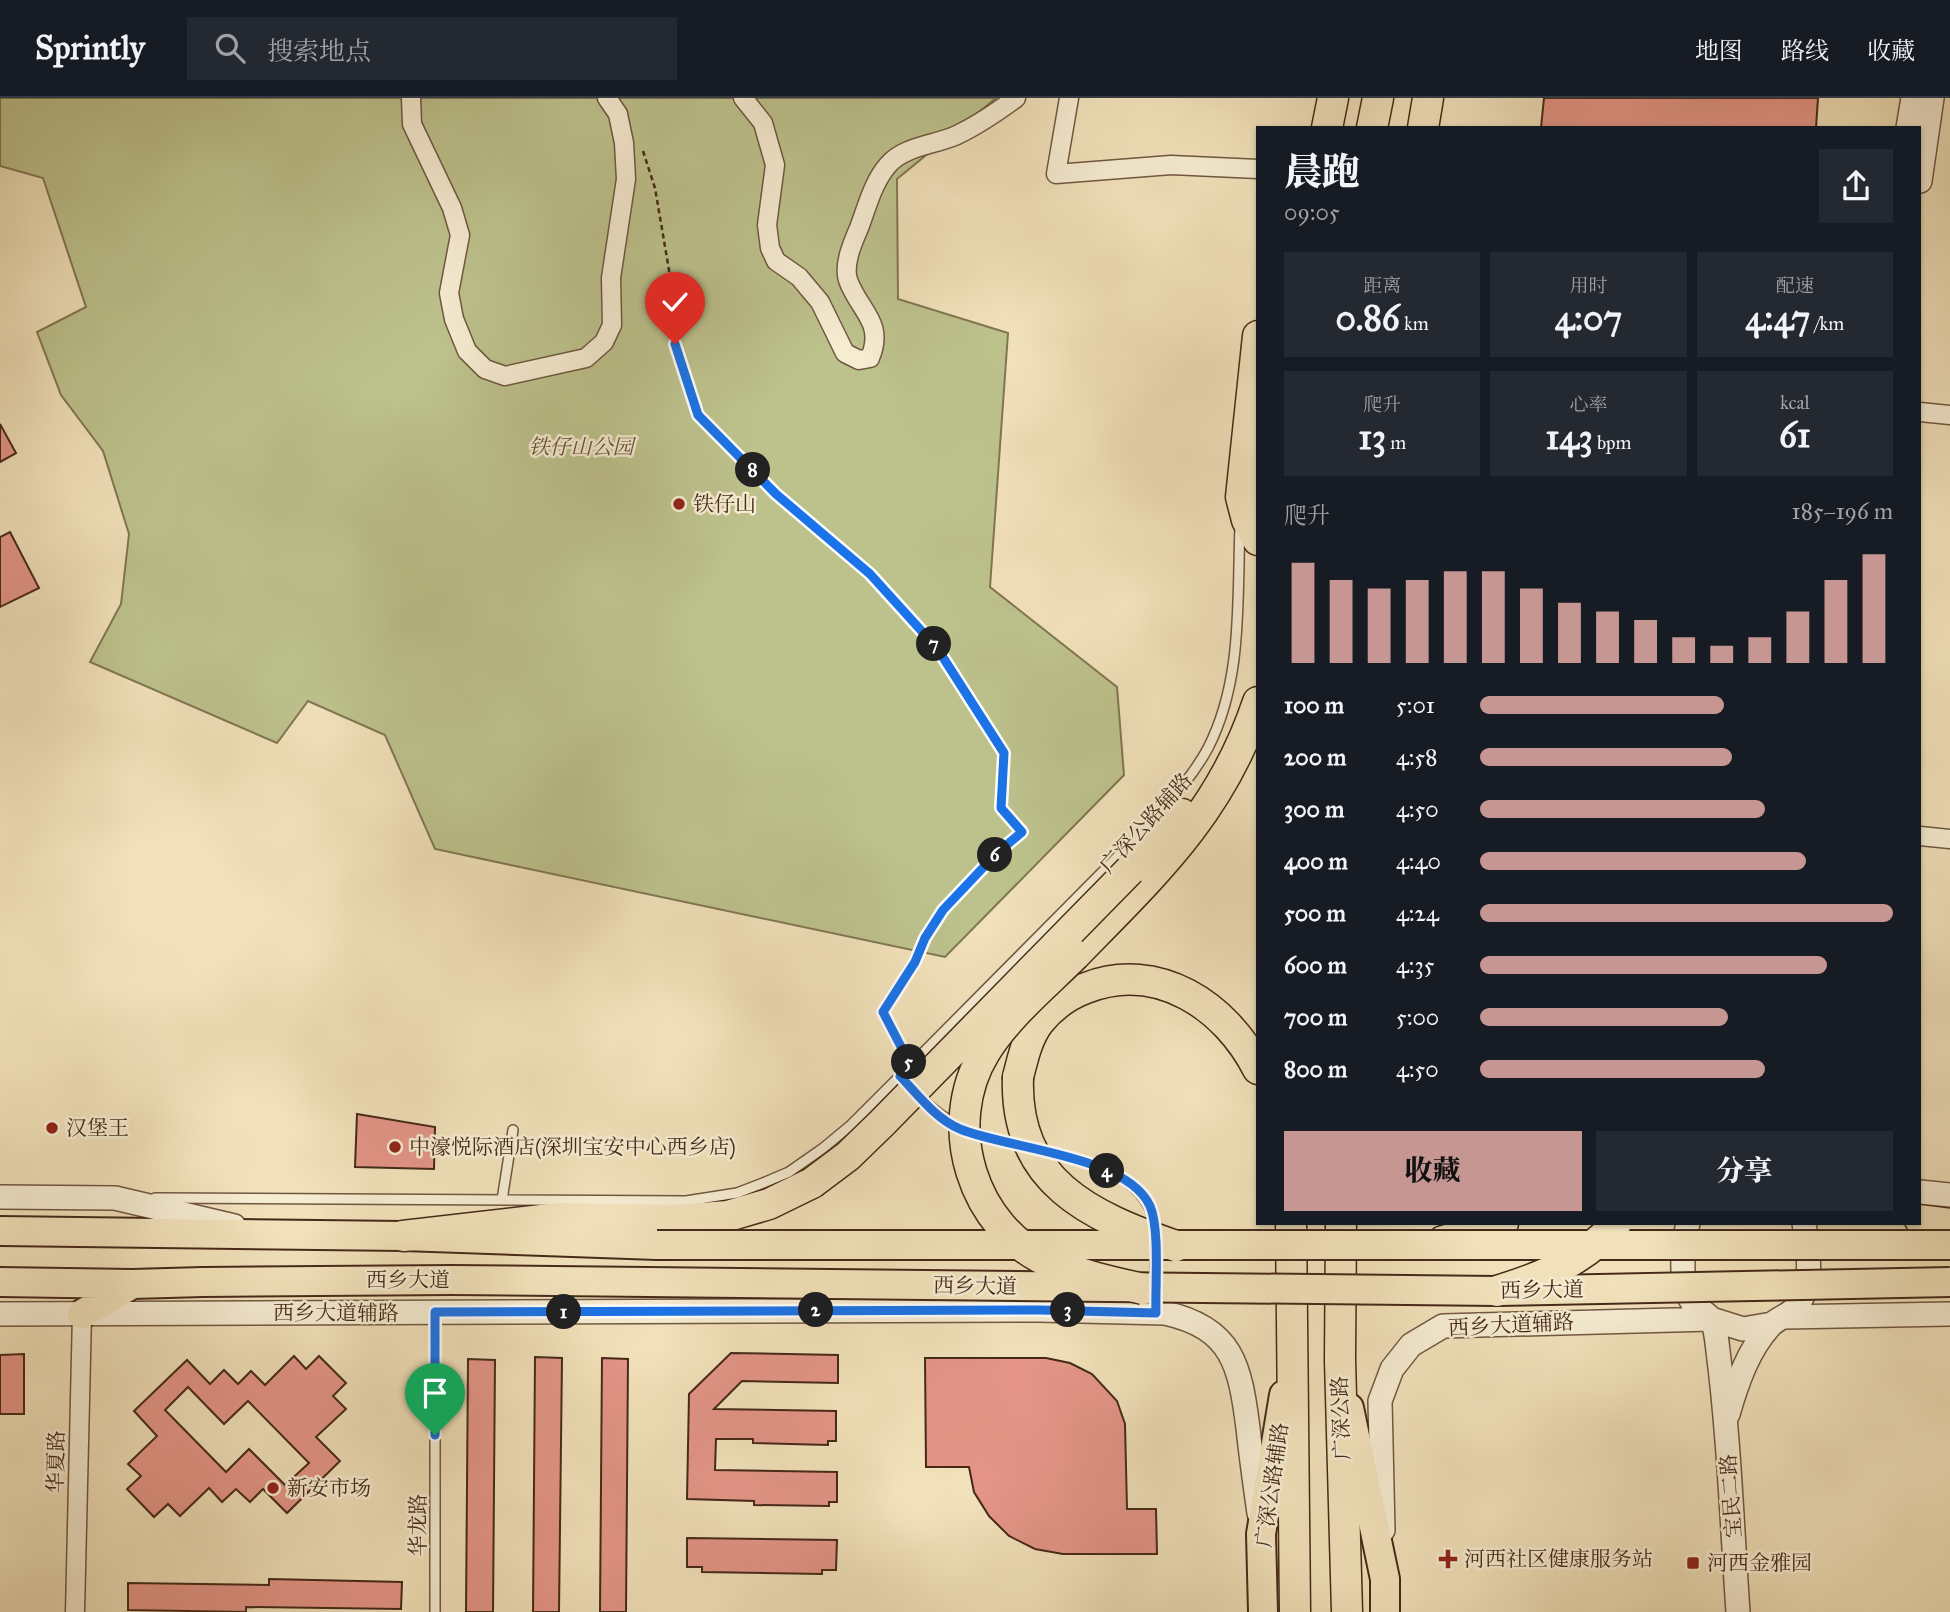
<!DOCTYPE html>
<html lang="zh">
<head>
<meta charset="utf-8">
<style>
	body { margin:0; font-family:"IM FELL Great Primer","Noto Serif SC",serif; background:#242831; color:#f1f3f6; height:100vh; display:flex; flex-direction:column; font-size:26px; white-space:nowrap }
	* { box-sizing:border-box; margin:0 }
	p { font-size:23px; color:#9ea1a6 }
	.icon { flex:none; width:38px; height:38px; fill:none; stroke:currentColor; stroke-width:2; stroke-linecap:round; stroke-linejoin:round }
	.map { position:relative; flex:1; overflow:hidden }
	.panel { position:absolute; left:1256px; top:28px; width:665px; height:1099px; display:flex; flex-direction:column; background:#171b24; border-radius:0px; box-shadow:0 2px 5px #0004 }
	.panel>* { flex:none }
	.pin { position:absolute; display:grid; place-items:center; width:60px; height:60px; color:#fff; margin:-72px -30px; border-radius:50% 50% 50% 0; rotate:-45deg; box-shadow:0 0 7px #0007 }
	.pin .icon { rotate:45deg }
	.km { position:absolute; width:35px; height:35px; margin:-18px; border-radius:50%; background:#222; color:#fff; font-size:19px; line-height:35px; text-align:center }
	.round { display:grid; place-items:center; flex:none; width:74px; height:74px; border-radius:0px; background:#242831 }
	.headline { display:flex; align-items:center; justify-content:space-between; height:119px; padding:0 28px }
	h1 { font-size:38px; font-weight:800; line-height:52px }
	.figures { display:grid; grid-template-columns:repeat(3,1fr); gap:10px; height:119px; padding:7px 28px }
	.figures div { display:grid; align-content:center; border-radius:0px; background:#242831; text-align:center }
	.figures b { font-size:35px; font-weight:800 }
	.figures small { font-size:19px; font-weight:400 }
	.figures p { font-size:19px }
	.chart { height:196px; padding:14px 28px }
	.chart p { display:flex; justify-content:space-between }
	.chart svg { width:100%; height:126px; margin-top:7px; stroke:#c59692; stroke-width:6 }
	.primary-button { display:flex; gap:14px; margin-top:auto; padding:14px 28px }
	.primary-button a { flex:1; height:80px; border-radius:0px; background:#c59692; color:#111; font-size:28px; font-weight:800; line-height:80px; text-align:center }
	.primary-button a+a { background:#242831; color:#f1f3f6 }
	ul { padding:0 28px; list-style:none; font-size:23px }
	li { display:grid; grid-template-columns:112px 84px 1fr; align-items:center; height:52px }
	li i { height:18px; border-radius:9px; background:#c59692 }
	header { display:flex; align-items:center; gap:42px; box-sizing:border-box; height:98px; padding:0 35px; background:#171b24; border-bottom:2px solid #363941 }
	header strong { font-size:33px }
	nav { display:flex; gap:38px; margin-inline-start:auto; font-size:24px }
	.search { width:490px; height:63px; background:#242831; display:flex; align-items:center; gap:18px; box-sizing:border-box; padding:0 24px; border-radius:0px; color:#9ea1a6; font-size:26px }
	.map>svg:first-child { display:block }
	.green { fill:#bdc28d; stroke:#817652; stroke-width:2 }
	.building { fill:#e49587; stroke:#452918; stroke-width:2; fill-rule:evenodd }
	.lines { fill:none; stroke-linecap:round; stroke-linejoin:round }
	.service-casing { stroke:#705740; stroke-width:12 }
	.minor-casing { stroke:#705740; stroke-width:21 }
	.tertiary-casing { stroke:#705740; stroke-width:26 }
	.primary-casing { stroke:#452918; stroke-width:32 }
	.trunk-casing { stroke:#452918; stroke-width:33 }
	.path { stroke:#452918; stroke-width:2.5; stroke-dasharray:5 3.5; stroke-linecap:butt }
	.service { stroke:#f6ecd2; stroke-width:9 }
	.minor { stroke:#f6ecd2; stroke-width:18 }
	.tertiary { stroke:#f6ecd2; stroke-width:23 }
	.primary { stroke:#f1e1ba; stroke-width:28 }
	.trunk { stroke:#f1e1ba; stroke-width:30 }
	.primary-bridge-casing { stroke:#452918; stroke-width:32; stroke-linecap:butt }
	.trunk-bridge-casing { stroke:#452918; stroke-width:33; stroke-linecap:butt }
	.primary-bridge { stroke:#f1e1ba; stroke-width:28 }
	.trunk-bridge { stroke:#f1e1ba; stroke-width:30 }
	.route-casing { stroke:#fff; stroke-width:14 }
	.route { stroke:#1a73e8; stroke-width:9 }
	.poi-dot { fill:#8f2418; stroke:#f6ecd2; stroke-width:2.5 }
	.labels { text-anchor:middle; stroke-width:5; stroke-linejoin:round; paint-order:stroke }
	.park-label { font-size:21px; font-style:italic; fill:#634f35; stroke:#f6ecd2 }
	.poi-label { font-size:21px; fill:#452918; stroke:#f6ecd2; text-anchor:start }
	.street-label { font-size:21px; fill:#452918; stroke:#f6ecd2 }
</style>
</head>
<body>
<header>
<strong>Sprintly</strong>
<div class="search"><svg class="icon" aria-label="search" viewBox="0 0 24 24"><circle cx="10" cy="10" r="6"/><path d="M15 15l6 6"/></svg>搜索地点</div>
<nav><a>地图</a><a>路线</a><a>收藏</a></nav>
</header>
<div class="map">
<svg width="1950" height="1514" viewBox="0 0 1950 1514">
	<rect width="100%" height="100%" fill="#f1e1ba"/>
	<filter id="stains"><feTurbulence type="fractalNoise" baseFrequency=".00286" numOctaves="4"/><feColorMatrix values="0 0 0 0 .2 0 0 0 0 .09 0 0 0 0 .02 0 0 0 .5 -.17"/></filter>
	<radialGradient id="worn" r=".72"><stop offset=".6" stop-color="#630" stop-opacity="0"/><stop offset="1" stop-color="#630" stop-opacity=".3"/></radialGradient>
	<path class="green" d="M0 0H996L897 81 898 201 1008 235 990 489 1117 589 1124 677 945 859 435 751 385 637 308 603 277 645 90 564 121 506 129 436 103 353 61 297 37 234 86 209 43 80 0 68Z"/>
	<path class="building" d="M1544 0H1818L1816 30H1541Z
		M0 326 16 355 0 364Z
		M10 434 39 490 0 509V439Z
		M357 1016 435 1029 434 1071 355 1069Z
		M731 1255 838 1257V1285L742 1283 714 1311 836 1313V1343H828V1347L753 1345V1341H716L715 1372 837 1374V1404H829V1408L754 1407V1403L687 1401 689 1296Z
		M24 1256V1316H0V1257Z
		M294 1258 306 1271 319 1258 346 1285 333 1298 346 1311 316 1339 340 1363 287 1415 263 1391 250 1404 236 1391 222 1404 209 1390 180 1418 168 1406 154 1419 127 1391 141 1378 128 1366 157 1338 134 1313 187 1262 210 1286 224 1272 238 1286 251 1273 265 1287ZM188 1289 224 1326 248 1303 309 1365 285 1387 249 1351 226 1374 165 1312Z
		M535 1259 562 1260 559 1514H533Z
		M602 1260 628 1261 626 1514H600Z
		M925 1260H1046L1070 1265 1092 1276 1117 1303 1125 1326 1127 1411H1156L1157 1456H1063L1035 1451 1009 1438 989 1418 974 1394 969 1369H926Z
		M468 1261 495 1262 493 1514H466Z
		M687 1440 837 1442 836 1472H822V1476L702 1474V1469H687Z
		M269 1481 402 1484 401 1511 246 1509V1514L128 1512V1485L269 1487Z"/>
	<g class="lines">
		<defs>
			<path id="service" d="M916 995C952 1032 974 1036 1023 1048
				M1040 1052C1085 1063 1154 1078 1155 1134
				M155 1100 686 1103 737 1095 763 1085 789 1074 822 1051 851 1027 900 978 1149 727C1170 703 1193 678 1208 650 1243 582 1237 503 1240 428
				M502 1102 513 1032
				M1155 1152V1187
				M435 1514V1216"/>
			<path id="minor" d="M411 0 412 26 452 110 460 137 449 195 454 221 467 253 485 271 505 278 586 260 604 244 612 227 611 180 626 81 624 45 618 16 607 0
				M743 0 763 25 775 67 767 127 770 150 776 163 799 179 820 204 845 255 859 262 870 260C885 224 859 213 848 182 843 166 853 144 859 130 867 109 873 84 888 67 904 48 935 47 957 37 978 27 997 14 1016 0
				M1069 0 1056 76 1171 67 1258 71
				M1920 314 1950 317
				M1920 738 1950 741
				M75 1514 82 1216"/>
			<path id="tertiary" d="M1908 30 1913 0
				M1920 83 1932 0
				M1920 1094 1950 1097
				M0 1099 115 1100 234 1128
				M1688 1125C1683 1147 1678 1184 1692 1204 1697 1211 1707 1215 1711 1221 1716 1229 1717 1245 1718 1253 1729 1339 1732 1427 1738 1514
				M0 1216 1039 1212 1165 1215C1233 1230 1240 1268 1248 1330 1251 1358 1255 1387 1259 1415
				M1784 1219 1950 1216
				M1728 1316C1737 1285 1748 1252 1770 1228 1777 1220 1789 1218 1796 1209 1815 1185 1808 1153 1804 1125
				M1383 1432 1380 1303 1392 1271 1411 1247 1443 1228 1711 1221 1743 1231 1772 1226"/>
			<path id="primary" d="M0 1133 403 1138 657 1147
				M0 1184 132 1186 203 1184
				M82 1216 131 1187
				M1349 1310 1385 1481V1514
				M1263 1514 1261 1436 1284 1297"/>
			<path id="trunk" d="M1327 30 1333 0
				M1372 30 1378 0
				M1423 30 1428 0
				M1258 238 1241 399 1247 422 1258 442
				M1130 772 1182 716
				M1075 857C1154 776 1221 715 1258 604
				M1018 979C1023 960 1027 940 1039 924 1052 908 1067 897 1086 890 1158 862 1226 908 1258 971
				M1920 1122 1950 1126
				M1291 1125 1295 1514
				M1341 1125 1340 1262 1347 1514
				M403 1138 559 1120 676 1122 728 1118 769 1106 812 1085
				M1443 1143 1503 1125"/>
		</defs>
		<use href="#service" class="service-casing"/>
		<use href="#minor" class="minor-casing"/>
		<use href="#tertiary" class="tertiary-casing"/>
		<use href="#primary" class="primary-casing"/>
		<use href="#trunk" class="trunk-casing"/>
		<path class="path" d="M643 53 655 90 669 172 675 246 698 317 776 396 870 476 937 550 1004 655 1001 710 1022 734 996 756 943 812 925 840 916 864 883 914 905 957"/>
		<use href="#service" class="service"/>
		<use href="#minor" class="minor"/>
		<use href="#tertiary" class="tertiary"/>
		<use href="#primary" class="primary"/>
		<use href="#trunk" class="trunk"/>
		<defs>
			<path id="primary-bridge" d="M657 1147H1950
				M203 1184 452 1182 1497 1193 1950 1184"/>
			<path id="trunk-bridge" d="M1075 857C1045 887 1008 917 985 954 940 1027 972 1131 1051 1165 1081 1177 1112 1184 1143 1191
				M1018 979C1014 1084 1090 1118 1176 1148
				M812 1085 848 1058 882 1025 1130 772
				M1497 1193C1542 1179 1585 1163 1616 1125"/>
		</defs>
		<use href="#primary-bridge" class="primary-bridge-casing"/>
		<use href="#trunk-bridge" class="trunk-bridge-casing"/>
		<use href="#primary-bridge" class="primary-bridge"/>
		<use href="#trunk-bridge" class="trunk-bridge"/>
	</g>
	<g class="lines">
		<defs>
			<path id="route" d="M435 1337V1214L1039 1212 1156 1215C1155 1188 1160 1131 1150 1108 1127 1057 1008 1051 960 1031 936 1021 918 997 900 978L911 968 883 914 915 864 925 840 943 812 996 756 1022 734 1001 710 1004 655 937 550 870 476 776 396 698 317 675 246"/>
		</defs>
		<use href="#route" class="route-casing"/>
		<use href="#route" class="route"/>
	</g>
	<g class="poi-dot">
		<circle cx="679" cy="406" r="7"/>
		<circle cx="52" cy="1030" r="7"/>
		<circle cx="395" cy="1049" r="7"/>
		<circle cx="273" cy="1390" r="7"/>
		<path d="M1444.5 1450.5h7v7h7v7h-7v7h-7v-7h-7v-7h7z"/>
		<rect x="1686" y="1458" width="14" height="14" rx="3.5"/>
	</g>
	<g class="labels">
		<g class="park-label">
			<text x="581" y="356">铁仔山公园</text>
		</g>
		<g class="poi-label">
			<text x="693" y="413">铁仔山</text>
			<text x="66" y="1037">汉堡王</text>
			<text x="409" y="1056">中濠悦际酒店(深圳宝安中心西乡店)</text>
			<text x="287" y="1397">新安市场</text>
			<text x="1464" y="1468">河西社区健康服务站</text>
			<text x="1707" y="1472">河西金雅园</text>
		</g>
		<g class="street-label">
			<text transform="translate(1146 725) rotate(-48)" y="7">广深公路辅路</text>
			<text x="408" y="1189">西乡大道</text>
			<text transform="translate(975 1188) rotate(1)" y="7">西乡大道</text>
			<text transform="translate(1542 1192) rotate(-1)" y="7">西乡大道</text>
			<text x="336" y="1222">西乡大道辅路</text>
			<text transform="translate(1511 1227) rotate(-3)" y="7">西乡大道辅路</text>
			<text transform="translate(1341 1320) rotate(-92)" y="7">广深公路</text>
			<text transform="translate(56 1364) rotate(-89)" y="7">华夏路</text>
			<text transform="translate(1272 1387) rotate(-82)" y="7">广深公路辅路</text>
			<text transform="translate(1731 1398) rotate(-94)" y="7">宝民二路</text>
			<text transform="translate(418 1427) rotate(-90)" y="7">华龙路</text>
		</g>
	</g>
	<rect width="100%" height="100%" filter="url(#stains)"/>
	<rect width="100%" height="100%" fill="url(#worn)"/>
</svg>
<div class="pin" style="left:435px;top:1337px;background:#1e9e55"><svg class="icon" aria-label="arrive" viewBox="0 0 24 24"><path d="M6 21V4h12l-3 4 3 4H6"/></svg></div>
<div class="pin" style="left:675px;top:246px;background:#d93025"><svg class="icon" aria-label="check" viewBox="0 0 24 24"><path d="M5 12l5 5 9-10"/></svg></div>
<b class="km" style="left:564px;top:1214px">1</b>
<b class="km" style="left:816px;top:1212px">2</b>
<b class="km" style="left:1068px;top:1212px">3</b>
<b class="km" style="left:1107px;top:1073px">4</b>
<b class="km" style="left:909px;top:964px">5</b>
<b class="km" style="left:995px;top:757px">6</b>
<b class="km" style="left:934px;top:546px">7</b>
<b class="km" style="left:753px;top:372px">8</b>
<section class="panel">
<div class="headline"><div><h1>晨跑</h1><p>09:05</p></div><a class="round"><svg class="icon" aria-label="share" viewBox="0 0 24 24"><path d="M12 15V3M7 8l5-5 5 5M5 13v7h14v-7"/></svg></a></div>
<div class="figures">
<div><p>距离</p><b>0.86<small> km</small></b></div>
<div><p>用时</p><b>4:07</b></div>
<div><p>配速</p><b>4:47<small> /km</small></b></div>
</div>
<div class="figures">
<div><p>爬升</p><b>13<small> m</small></b></div>
<div><p>心率</p><b>143<small> bpm</small></b></div>
<div><p>kcal</p><b>61</b></div>
</div>
<div class="chart"><p><span>爬升</span>185–196 m</p>
<svg viewBox="0 0 160 44" preserveAspectRatio="none"><path d="M5 44V9M15 44V15M25 44V18M35 44V15M45 44V12M55 44V12M65 44V18M75 44V23M85 44V26M95 44V29M105 44V35M115 44V38M125 44V35M135 44V26M145 44V15M155 44V6"/></svg>
</div>
<ul>
<li><b>100 m</b>5:01<i style="width:59%"></i></li>
<li><b>200 m</b>4:58<i style="width:61%"></i></li>
<li><b>300 m</b>4:50<i style="width:69%"></i></li>
<li><b>400 m</b>4:40<i style="width:79%"></i></li>
<li><b>500 m</b>4:24<i style="width:100%"></i></li>
<li><b>600 m</b>4:35<i style="width:84%"></i></li>
<li><b>700 m</b>5:00<i style="width:60%"></i></li>
<li><b>800 m</b>4:50<i style="width:69%"></i></li>
</ul>
<div class="primary-button"><a>收藏</a><a>分享</a></div>
</section>
</div>
</body>
</html>
